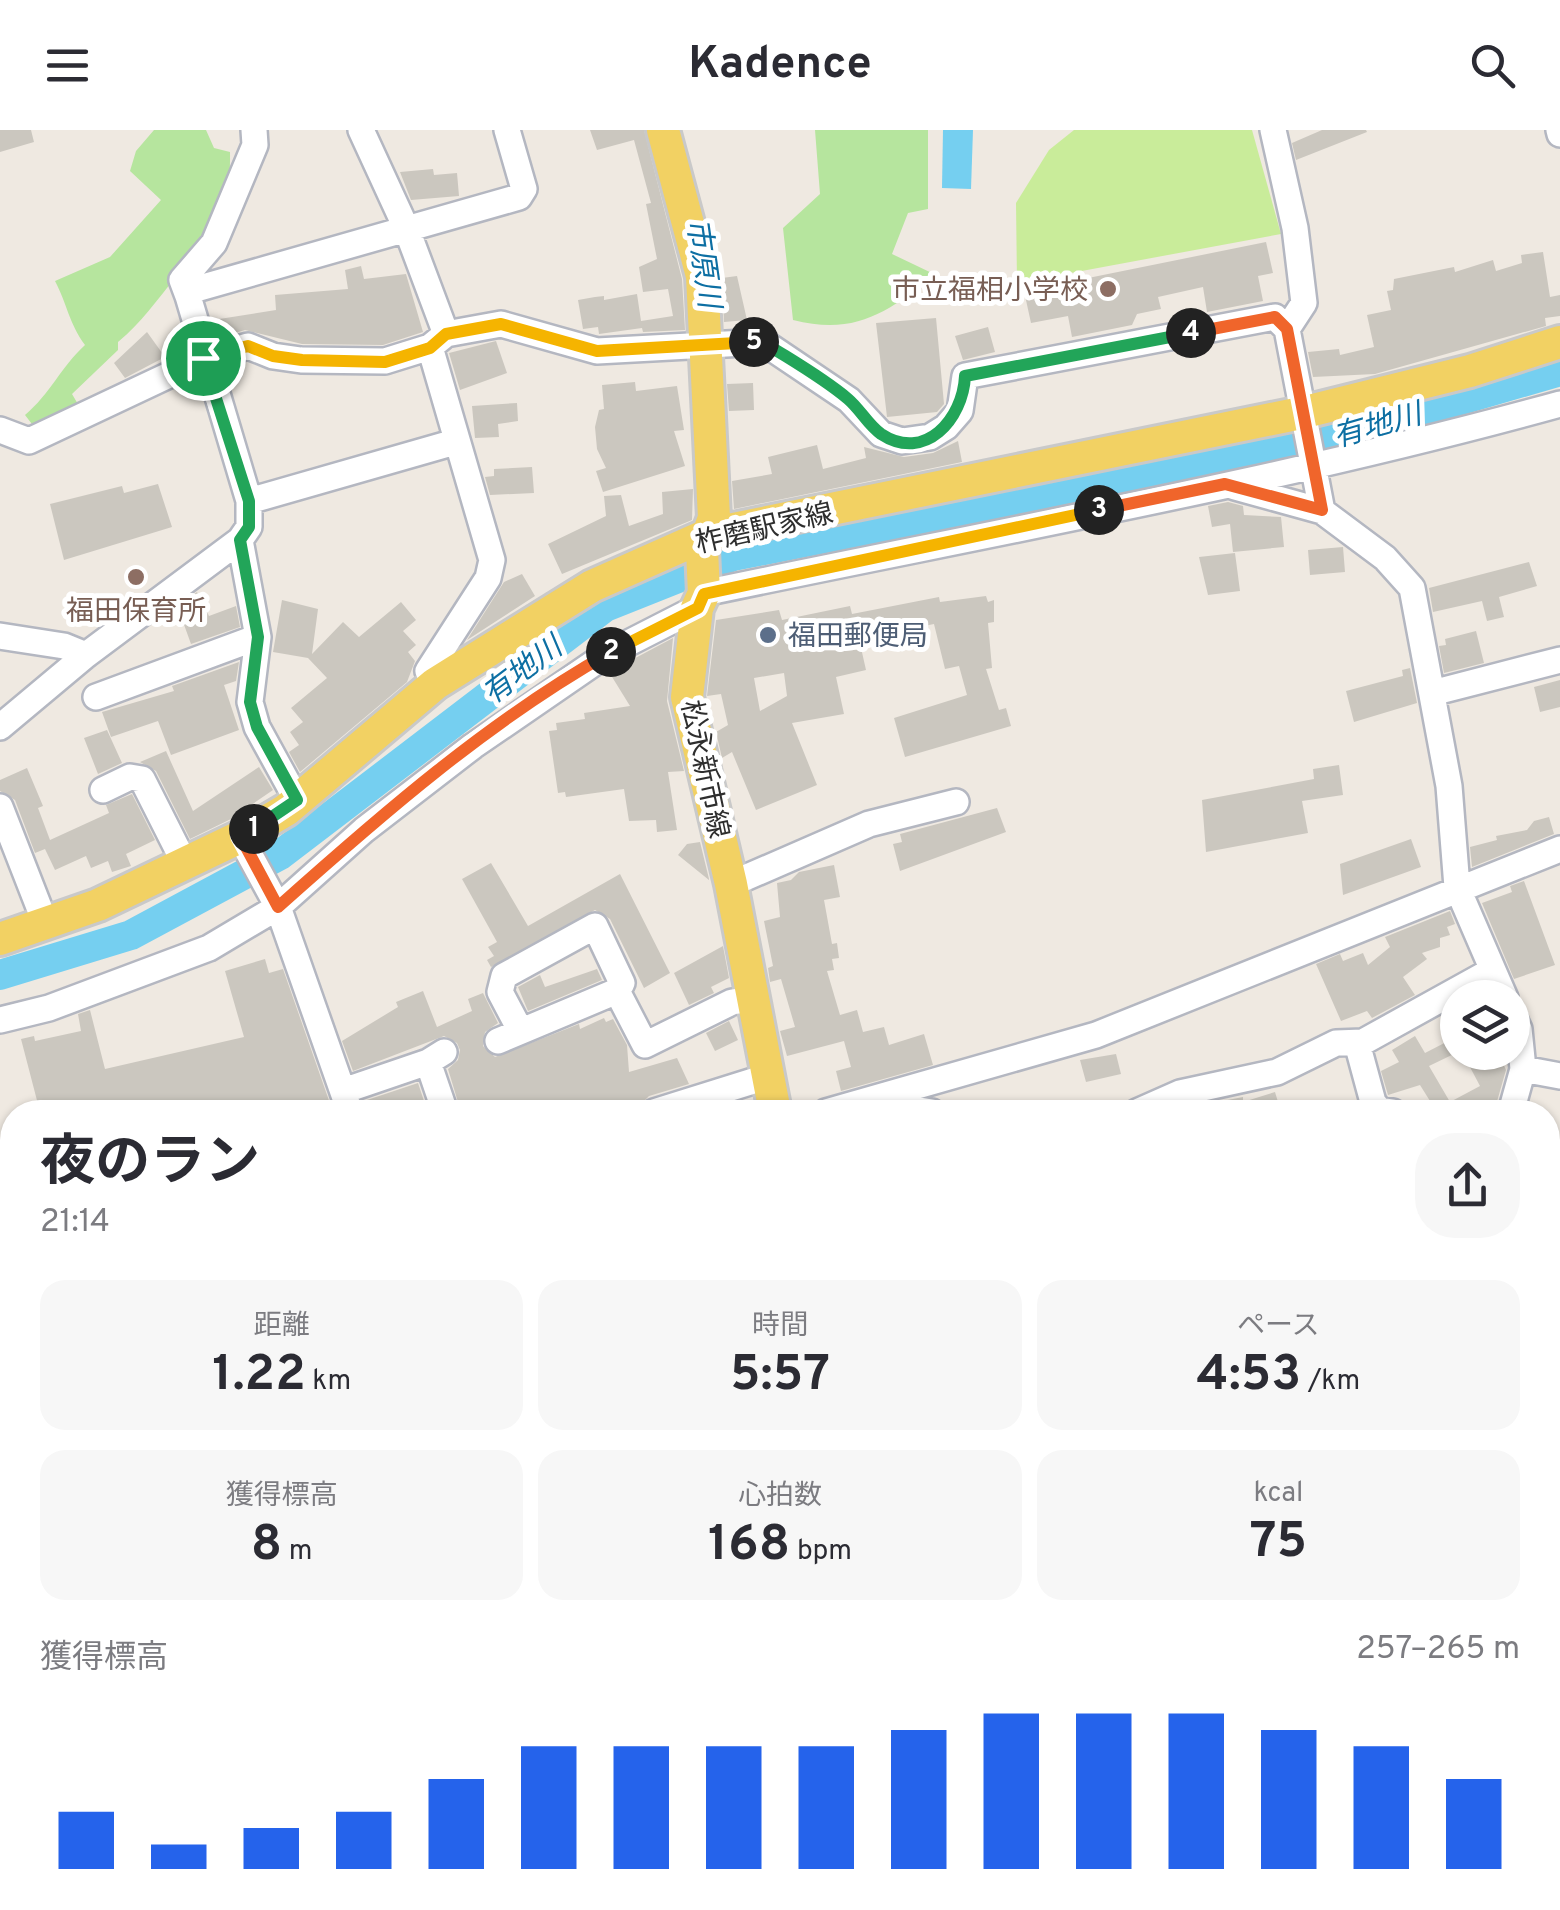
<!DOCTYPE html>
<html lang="ja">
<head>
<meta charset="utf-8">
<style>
	body { margin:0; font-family:Overpass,"Noto Sans JP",sans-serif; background:#f7f7f7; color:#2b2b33; height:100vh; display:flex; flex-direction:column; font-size:38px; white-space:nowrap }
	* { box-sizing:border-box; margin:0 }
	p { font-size:32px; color:#7c7c81 }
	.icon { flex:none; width:55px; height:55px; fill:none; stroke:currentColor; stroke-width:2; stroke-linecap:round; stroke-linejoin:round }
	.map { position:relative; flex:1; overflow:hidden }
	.details { position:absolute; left:0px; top:970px; width:1560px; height:810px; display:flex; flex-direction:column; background:#fff; border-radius:40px 40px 0 0; box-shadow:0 2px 8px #0004 }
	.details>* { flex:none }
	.tools { position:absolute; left:1440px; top:850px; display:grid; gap:20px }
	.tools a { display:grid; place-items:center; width:90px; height:90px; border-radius:50%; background:#fff; box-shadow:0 2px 8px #0004; font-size:50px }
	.pin { position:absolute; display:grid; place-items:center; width:85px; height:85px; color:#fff; margin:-42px; border:5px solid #fff; border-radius:50%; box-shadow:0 2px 10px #0007 }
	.km { position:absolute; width:50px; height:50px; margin:-25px; border-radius:50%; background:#222; color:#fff; font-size:28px; line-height:50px; text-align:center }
	.round { display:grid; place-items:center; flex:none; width:105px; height:105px; border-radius:40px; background:#f7f7f7 }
	.head { display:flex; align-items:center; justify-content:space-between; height:170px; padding:0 40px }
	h1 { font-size:55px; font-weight:700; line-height:75px }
	.stats { display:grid; grid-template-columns:repeat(3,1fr); gap:15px; height:170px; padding:10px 40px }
	.stats div { display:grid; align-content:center; border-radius:25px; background:#f7f7f7; text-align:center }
	.stats b { font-size:50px; font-weight:700 }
	.stats small { font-size:28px; font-weight:400 }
	.stats p { font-size:28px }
	.chart { height:280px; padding:20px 40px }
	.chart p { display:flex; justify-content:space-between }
	.chart svg { width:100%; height:180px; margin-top:10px; stroke:#2563eb; stroke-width:6 }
	header { display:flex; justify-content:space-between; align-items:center; height:130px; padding:0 40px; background:#fff; font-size:45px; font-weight:700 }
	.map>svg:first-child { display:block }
	.green { fill:#b6e59e }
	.pitch { fill:#c9ec9a }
	.water { fill:#75cff0 }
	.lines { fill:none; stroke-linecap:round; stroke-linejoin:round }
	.river { stroke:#75cff0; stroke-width:30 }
	.building { fill:#cbc7bf; fill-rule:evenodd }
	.minor-casing { stroke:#b4b7c1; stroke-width:30 }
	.major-casing { stroke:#c9c9c9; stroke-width:38 }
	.minor { stroke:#fff; stroke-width:25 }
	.major { stroke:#f2d163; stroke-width:32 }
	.split-1-casing { stroke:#fff; stroke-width:20 }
	.split-2-casing { stroke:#fff; stroke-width:20 }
	.split-3-casing { stroke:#fff; stroke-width:20 }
	.split-4-casing { stroke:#fff; stroke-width:20 }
	.split-5-casing { stroke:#fff; stroke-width:20 }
	.split-6-casing { stroke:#fff; stroke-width:20 }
	.split-1 { stroke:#22a559; stroke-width:12 }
	.split-2 { stroke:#f0652b; stroke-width:12 }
	.split-3 { stroke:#f5b400; stroke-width:12 }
	.split-4 { stroke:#f0652b; stroke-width:12 }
	.split-5 { stroke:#22a559; stroke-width:12 }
	.split-6 { stroke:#f5b400; stroke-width:12 }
	.education-dot { fill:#8d6e63; stroke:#fff; stroke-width:4 }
	.service-dot { fill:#5c6f8a; stroke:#fff; stroke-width:4 }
	.labels { text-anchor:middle; stroke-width:10; stroke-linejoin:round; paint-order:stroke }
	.education-label { font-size:28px; fill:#785e54; stroke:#fff; text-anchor:end }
	.street-label { font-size:28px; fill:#2e2e2e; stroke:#fff }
	.service-label { font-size:28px; fill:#4e5e75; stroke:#fff; text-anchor:start }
	.water-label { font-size:30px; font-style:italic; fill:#0d6fa3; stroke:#fff }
</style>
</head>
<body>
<header><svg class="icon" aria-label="menu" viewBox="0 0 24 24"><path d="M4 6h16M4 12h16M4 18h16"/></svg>Kadence<svg class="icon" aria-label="search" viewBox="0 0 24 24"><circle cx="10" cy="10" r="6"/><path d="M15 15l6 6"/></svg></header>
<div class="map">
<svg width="1560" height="1780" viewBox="0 0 1560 1780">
	<rect width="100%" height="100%" fill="#efe9e1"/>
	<path class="green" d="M154 0H206L214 18 230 22C231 88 215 100 176 147 156 171 142 192 118 212V220L72 264 82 281 38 302 25 285C50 264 61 237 85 215 69 193 67 174 55 151L110 127 161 70 130 41 136 21Z
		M815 0H928V79L908 83 892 124 936 145C887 182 856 206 793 190L783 98 820 64Z
		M12 1193V1339C1 1320 0 1298 5 1278L0 1212Z
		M1548 1246 1560 1252 1549 1299 1560 1298V1780H947L956 1768H1548Z
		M12 1417V1768H246L245 1780H0V1426Z
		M304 1768H500L508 1780H314Z"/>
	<path class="pitch" d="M1074 0H1252L1281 104 1017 153 1016 73 1049 20Z"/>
	<path class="water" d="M943 0H973L971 59 942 58Z"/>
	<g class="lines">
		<path class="river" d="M0 845 131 805 280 725 605 477 733 426 1314 313 1560 241"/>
	</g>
	<path class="building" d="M0 0H31L34 12 0 22Z
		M590 0H644L682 149 685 200 643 202 642 198 599 204 598 197 583 199 578 170 595 167 604 166V170L637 164 641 191 673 186 668 159 643 162 639 137 657 129 646 74 651 73 634 10 597 20Z
		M1322 0H1366L1367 2 1296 30 1292 13Z
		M433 39 434 45 457 43 459 66 411 70 400 42Z
		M1266 112 1273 143 1258 146 1263 171 1207 182 1203 157 1158 167 1161 179 1137 184 1132 195 1072 207 1068 186 1031 193 1024 161Z
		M1543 122 1550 167 1560 165V186L1545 188 1546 196 1375 244 1313 247 1308 222 1339 219 1340 225 1374 217 1367 185 1391 180 1387 161 1393 160 1394 149 1454 137 1455 142 1493 130 1496 141 1522 133 1521 125Z
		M361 136 364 149 406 144 423 202 383 215 302 214 245 200 218 208 213 190 276 180 275 165 348 159 345 140Z
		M737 146 747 190 724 192 722 148Z
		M936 188 944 274 937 282 887 287 876 193Z
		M988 197 995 222 963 230 955 206Z
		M147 202 165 227 125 248 114 233Z
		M496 211 507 243 460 260 449 223Z
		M635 252 636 261 677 256 684 300 674 301 685 336 603 362 596 341 606 338 597 319 595 297 599 280 604 279 602 255Z
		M753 253 754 280 729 281 727 254Z
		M517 273 518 291 498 294 499 307 475 308 472 276Z
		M958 311 962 332 734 379 732 351 772 344 768 327 817 315 823 339 866 328 864 317 904 327 933 323Z
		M532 337 534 363 490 365 485 347 494 346V339Z
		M158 354 172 397 64 430 50 374 122 356 124 363Z
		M693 359 692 390 562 444 548 414 606 386 604 366 621 365 629 396 663 384 662 362Z
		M1228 372 1243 376 1244 385 1281 387 1284 417 1233 422 1230 394 1212 397 1208 376Z
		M1343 417 1345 442 1310 445 1308 420Z
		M1235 423 1240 461 1208 465 1199 427Z
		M1529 432 1537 456 1499 467 1504 487 1487 491 1482 471 1433 482 1429 458Z
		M522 444 535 466 467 510 504 452Z
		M197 462 209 486 236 476 240 497 191 514 178 478 174 480Z
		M986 466 988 472 994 470V492L988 493 992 538 986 539 999 580 1006 578 1011 596 905 627 894 588 967 565 959 536 945 539 934 494 859 509 866 540 836 547 844 584 792 593 817 655 756 680 732 622 722 628 716 602 728 595 721 564 707 566 716 490 779 480 782 490 850 476 852 484 939 467 940 472ZM784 543 787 566 760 581 754 548Z
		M282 470 318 479 312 524 343 492 359 507 401 472 416 490 403 501 416 515 408 522 415 531 407 552 300 642 289 622 299 615 290 602 303 592 291 578 327 548 308 528 273 522Z
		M1476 501 1484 533 1444 543 1439 516 1446 515 1445 509Z
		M673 508 667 571 684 641 668 642 677 700 657 702 656 690 629 691 624 659 566 667 565 662 558 663 549 601 557 600 556 593 585 589 584 583 630 576 609 542Z
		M239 532 236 551 224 555 239 600 171 625 158 591 111 607 102 582 174 561 172 556Z
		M1410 538 1417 573 1354 592 1346 561 1403 546 1402 540Z
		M1560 550V577L1540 582 1534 557Z
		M107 600 122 633 98 644 84 608Z
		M166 621 193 681 259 637 273 660 231 689 190 709 156 641 140 632Z
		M1339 635 1343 665 1302 671 1308 703 1206 722 1202 670 1314 649 1313 639Z
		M27 638 43 676 38 678 50 710 109 683 106 675 132 664 155 710 126 724 131 736 112 742 108 731 91 738 86 726 55 740 45 719 35 723 15 670 0 661V650Z
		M997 678 1006 702 900 741 893 714 902 712 900 704Z
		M1549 687 1554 704 1472 737 1470 717 1497 710 1496 706 1527 700 1534 691Z
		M1411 709 1421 737 1343 765 1340 734Z
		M700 712 709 749V750L678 725 687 714Z
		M491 733 528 796 620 744 670 843 644 858 610 789 595 780 491 837 487 830 494 826 488 817 497 812 462 749Z
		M834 735 840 767 824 770 832 814 837 813 839 828 832 829 834 840 827 841 840 885 857 880 863 902 884 897 889 915 924 904 933 935 841 961 836 941 851 937 844 911 787 926 780 901 795 897 781 849 770 852 768 838 773 836 764 791 780 787 777 753 791 750 799 742Z
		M1524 751 1555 835 1514 849 1482 773 1512 762 1510 756Z
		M1450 781 1455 794 1447 797 1450 805 1440 808V817L1422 823 1427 829 1403 847 1415 865 1372 888 1367 881 1341 891 1316 834 1340 824 1343 831 1363 823 1368 835 1390 817 1385 807Z
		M723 816 729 848 711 857 714 863 689 875 674 843Z
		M265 829 269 843 283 839 333 982H40L21 909 34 906 35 911 81 901 78 884 90 880 105 939 244 907 225 841Z
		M597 839 602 850 528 881 518 857 540 845 545 857Z
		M423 861 437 897 472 881 468 869 483 863 498 893 485 902 483 916 495 927 579 894 580 899 604 888 606 892 613 889 627 915 629 942 677 928 689 954 649 966 640 975 605 982H554L551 972 519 982H461L448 939 458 930 460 920 457 913 444 906 353 941 342 911 398 877 396 872Z
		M729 891 738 910 715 921 706 903Z
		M1415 906 1425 923 1458 906V922L1429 936 1450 972 1480 956 1462 922H1498L1506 940 1496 975 1481 982H1428L1435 979 1420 955 1388 965 1381 941 1399 932 1392 920Z
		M1116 924 1121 944 1086 952 1080 930Z
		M418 953 426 977 371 982 367 970Z
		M1275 962 1281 982H1203L1202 975 1243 967V972Z"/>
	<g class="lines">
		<defs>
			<path id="minor" d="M361 0 407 100 446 204
				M1273 0 1295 98 1304 173 1287 199 1322 381 1385 428 1412 458 1449 656 1457 757 1505 868
				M1559 0 1560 4
				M188 166 182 150 214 113 255 15 254 0
				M430 217 492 430 488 448 428 541 435 554
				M0 300 29 311 203 229 248 216 273 226 301 230 385 231 430 217 446 204 501 194 597 221 763 212 849 270 881 304 902 311 930 307 946 297 960 281 965 246 1275 187 1287 199
				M1235 357 1322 381
				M249 371 455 312
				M240 410 258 507 250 572 257 597 297 670
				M704 463C990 403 1278 352 1560 274
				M0 506 64 516 86 525
				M1432 563 1560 530
				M96 567 258 507
				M0 597 86 525 240 410 249 397V371L188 166 196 159 519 67 524 59 507 0
				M103 660 130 647 142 649 186 736
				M0 677 46 795
				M240 707 278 777 350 982
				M731 754 869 694 956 672
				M1512 884 1519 899 1523 939 1560 946
				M0 890 49 878 209 818 278 777 364 700 473 616 607 524 697 478
				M519 898 500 862 504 846 595 796 622 853 617 861
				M498 911 617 861 645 915 732 872 753 869
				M1357 913 1373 972 1379 980 1393 982
				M428 932 445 982
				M343 961 428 932 444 922
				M892 965 900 977 932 982
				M654 982 769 946
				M826 982 1096 905 1560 719
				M1137 982 1180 963 1277 942 1336 913 1363 912 1493 840
				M1511 982 1523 939
				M1548 1100 1560 1103
				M0 1113 12 1111
				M1548 1189 1560 1193
				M249 1780 253 1768"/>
			<path id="major" d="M663 0 702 146 714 388 702 420 704 463 697 478 687 567 731 754 775 982
				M0 809 98 775 240 707 286 680 435 554 592 456 709 404 1301 283 1470 241 1560 212
				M874 1768 882 1780"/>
		</defs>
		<use href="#minor" class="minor-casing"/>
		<use href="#major" class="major-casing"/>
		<use href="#minor" class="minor"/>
		<use href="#major" class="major"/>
	</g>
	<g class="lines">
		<defs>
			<path id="split-1" d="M203 228 249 371V397L240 410 258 507 250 572 257 597 297 670 254 699"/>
			<path id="split-2" d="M254 699 240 706 278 777C381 685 490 590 611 522"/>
			<path id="split-3" d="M611 522 698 478 704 464 1099 380"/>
			<path id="split-4" d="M1099 380 1225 354 1322 380 1287 199 1275 187 1191 203"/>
			<path id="split-5" d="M754 212H763C791 230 822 247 848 269 860 279 868 295 881 304 925 333 963 289 965 246L1191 203"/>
			<path id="split-6" d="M203 228 248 216 273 226 302 230 385 232 430 218 446 204 501 194 597 221 754 212"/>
		</defs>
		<use href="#split-1" class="split-1-casing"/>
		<use href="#split-2" class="split-2-casing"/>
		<use href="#split-3" class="split-3-casing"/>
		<use href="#split-4" class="split-4-casing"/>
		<use href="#split-5" class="split-5-casing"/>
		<use href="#split-6" class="split-6-casing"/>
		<use href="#split-1" class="split-1"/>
		<use href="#split-2" class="split-2"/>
		<use href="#split-3" class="split-3"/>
		<use href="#split-4" class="split-4"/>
		<use href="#split-5" class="split-5"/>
		<use href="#split-6" class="split-6"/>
	</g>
	<g class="education-dot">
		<circle cx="1108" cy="159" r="10"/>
		<circle cx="136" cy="447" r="10"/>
	</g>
	<circle class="service-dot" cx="768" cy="505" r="10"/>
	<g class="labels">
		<g class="education-label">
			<text x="1088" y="169">市立福相小学校</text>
			<text x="136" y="490" text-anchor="middle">福田保育所</text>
		</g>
		<g class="street-label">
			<text transform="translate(764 397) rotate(-13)" y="10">柞磨駅家線</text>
			<text transform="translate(706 639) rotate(78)" y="10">松永新市線</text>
		</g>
		<g class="service-label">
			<text x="788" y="515">福田郵便局</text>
		</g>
		<g class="water-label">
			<text transform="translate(704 133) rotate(82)" y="10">市原川</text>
			<text transform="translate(1377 295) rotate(-16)" y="10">有地川</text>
			<text transform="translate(522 540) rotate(-37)" y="10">有地川</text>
		</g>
	</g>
</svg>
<div class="tools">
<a><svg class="icon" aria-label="layers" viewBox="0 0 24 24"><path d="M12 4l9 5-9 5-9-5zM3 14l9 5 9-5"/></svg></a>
</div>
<div class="pin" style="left:203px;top:228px;background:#1e9e55"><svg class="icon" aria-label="arrive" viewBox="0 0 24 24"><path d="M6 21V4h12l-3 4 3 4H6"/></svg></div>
<b class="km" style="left:254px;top:699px">1</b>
<b class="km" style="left:611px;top:522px">2</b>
<b class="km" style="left:1099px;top:380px">3</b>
<b class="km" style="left:1191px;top:203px">4</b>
<b class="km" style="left:754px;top:212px">5</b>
<section class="details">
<div class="head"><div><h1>夜のラン</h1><p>21:14</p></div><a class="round"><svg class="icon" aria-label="share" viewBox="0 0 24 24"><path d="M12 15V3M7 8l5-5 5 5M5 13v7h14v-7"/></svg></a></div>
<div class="stats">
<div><p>距離</p><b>1.22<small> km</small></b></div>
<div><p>時間</p><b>5:57</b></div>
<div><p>ペース</p><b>4:53<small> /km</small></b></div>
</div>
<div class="stats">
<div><p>獲得標高</p><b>8<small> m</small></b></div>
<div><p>心拍数</p><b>168<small> bpm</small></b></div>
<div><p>kcal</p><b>75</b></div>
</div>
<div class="chart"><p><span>獲得標高</span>257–265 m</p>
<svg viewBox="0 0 160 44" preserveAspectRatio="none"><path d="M5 44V30M15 44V38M25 44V34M35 44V30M45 44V22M55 44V14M65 44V14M75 44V14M85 44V14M95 44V10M105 44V6M115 44V6M125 44V6M135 44V10M145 44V14M155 44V22"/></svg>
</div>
</section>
</div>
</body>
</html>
